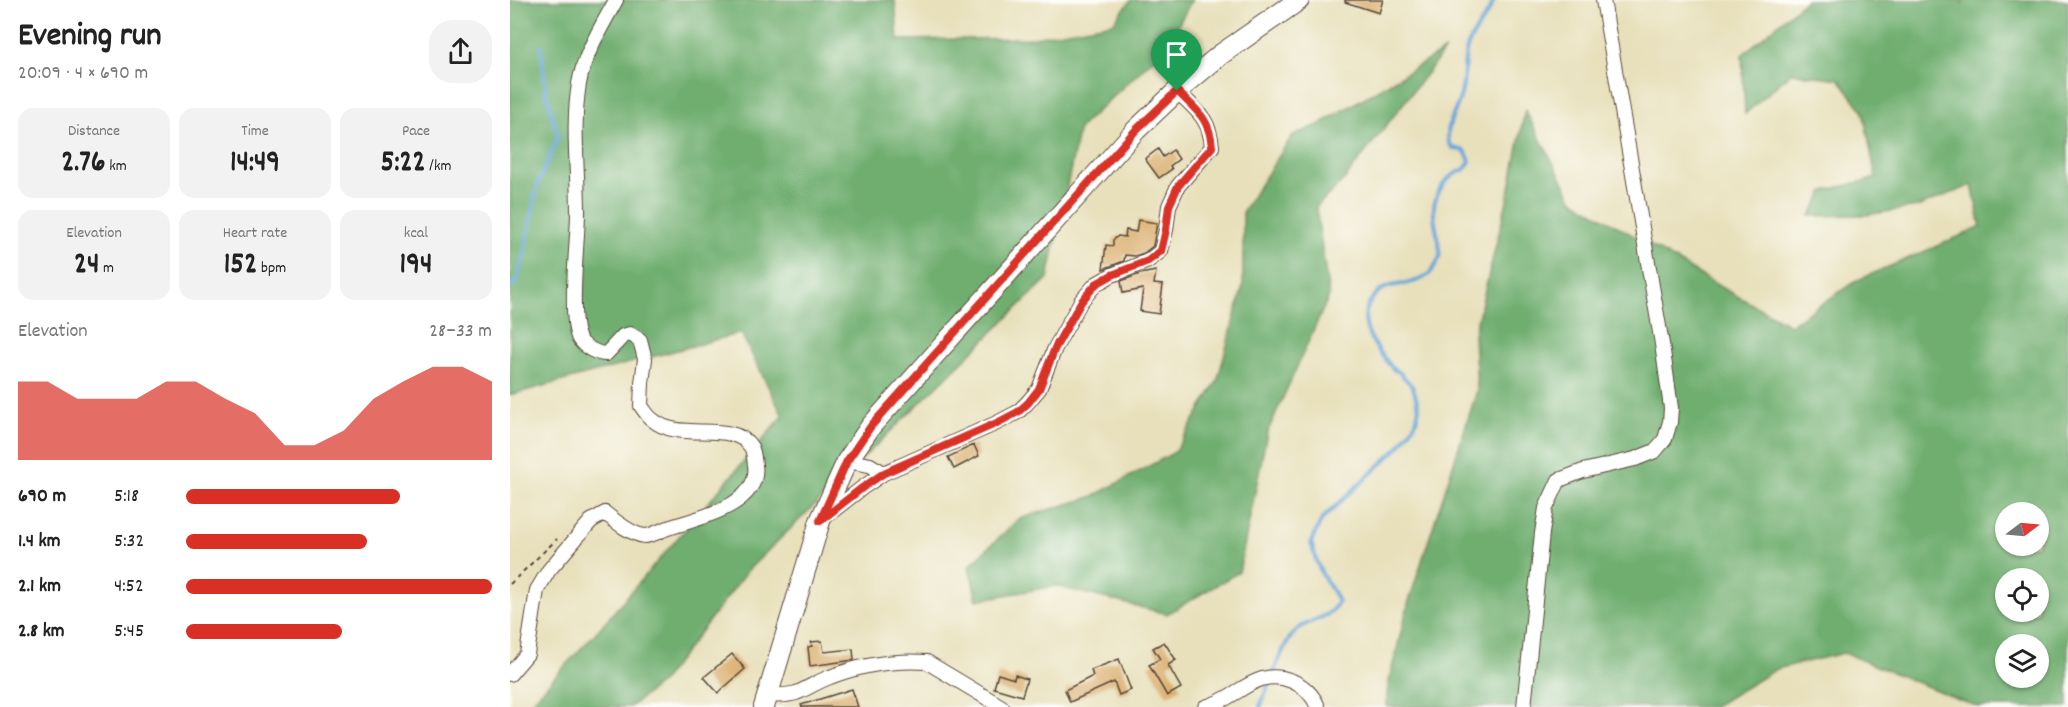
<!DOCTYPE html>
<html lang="en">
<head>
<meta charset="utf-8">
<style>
	body { margin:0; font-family:Dekko,sans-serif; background:#f2f2f2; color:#222; height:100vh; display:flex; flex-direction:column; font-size:22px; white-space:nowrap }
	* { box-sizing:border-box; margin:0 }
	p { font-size:20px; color:#767676 }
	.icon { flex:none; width:33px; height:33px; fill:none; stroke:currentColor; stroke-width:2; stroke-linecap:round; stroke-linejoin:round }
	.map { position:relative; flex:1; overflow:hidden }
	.panel { display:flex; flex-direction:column; background:#fff; width:510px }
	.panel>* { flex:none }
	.needle { width:39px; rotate:74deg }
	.controls { position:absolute; left:1485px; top:502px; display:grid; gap:12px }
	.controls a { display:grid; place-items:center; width:54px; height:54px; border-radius:50%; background:#fff; box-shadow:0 2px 4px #0004; font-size:30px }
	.pin { position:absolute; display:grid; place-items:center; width:51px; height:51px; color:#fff; margin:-62px -26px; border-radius:50% 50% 50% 0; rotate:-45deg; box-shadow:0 0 6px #0007 }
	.pin .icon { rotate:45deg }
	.round { display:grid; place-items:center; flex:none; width:63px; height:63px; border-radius:24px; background:#f2f2f2 }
	.head { display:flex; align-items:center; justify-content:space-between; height:102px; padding:0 18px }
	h1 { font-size:33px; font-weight:700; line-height:45px }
	.stats { display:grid; grid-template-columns:repeat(3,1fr); gap:9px; height:102px; padding:6px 18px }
	.stats div { display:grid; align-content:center; border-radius:15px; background:#f2f2f2; text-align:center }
	.stats b { font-size:30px; font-weight:700 }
	.stats small { font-size:16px; font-weight:400 }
	.stats p { font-size:16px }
	.chart { height:168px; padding:12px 18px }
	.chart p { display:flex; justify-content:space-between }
	.chart svg { width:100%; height:108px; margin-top:6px; fill:#d93025; opacity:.7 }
	ul { padding:0 18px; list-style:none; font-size:20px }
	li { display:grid; grid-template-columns:96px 72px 1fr; align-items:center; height:45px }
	li i { height:15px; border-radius:8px; background:#d93025 }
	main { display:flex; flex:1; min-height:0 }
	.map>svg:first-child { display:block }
	.forest { fill:#70ae6f; stroke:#566c46; stroke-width:1.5; fill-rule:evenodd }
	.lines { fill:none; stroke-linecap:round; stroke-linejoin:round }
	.stream { stroke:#67a4d8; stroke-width:4 }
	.building { fill:#dcb173 }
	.street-casing { stroke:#554536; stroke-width:16 }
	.secondary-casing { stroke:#554536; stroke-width:22 }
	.path { stroke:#554536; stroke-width:2; stroke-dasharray:4.5 4.5; stroke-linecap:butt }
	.street { stroke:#fff; stroke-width:14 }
	.secondary { stroke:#fff; stroke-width:20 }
	.route-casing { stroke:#fff; stroke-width:12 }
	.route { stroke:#d93025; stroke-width:8 }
</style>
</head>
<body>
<main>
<section class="panel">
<div class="head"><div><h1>Evening run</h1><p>20:09 · 4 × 690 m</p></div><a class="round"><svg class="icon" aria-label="share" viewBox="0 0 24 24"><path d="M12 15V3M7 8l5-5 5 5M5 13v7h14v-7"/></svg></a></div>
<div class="stats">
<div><p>Distance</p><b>2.76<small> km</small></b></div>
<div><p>Time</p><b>14:49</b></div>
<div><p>Pace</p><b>5:22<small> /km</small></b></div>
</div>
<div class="stats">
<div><p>Elevation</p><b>24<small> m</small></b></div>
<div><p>Heart rate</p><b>152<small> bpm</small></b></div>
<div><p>kcal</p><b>194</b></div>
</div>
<div class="chart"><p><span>Elevation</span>28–33 m</p>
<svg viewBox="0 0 160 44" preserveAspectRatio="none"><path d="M0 44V12L10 12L20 19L30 19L40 19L50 12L60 12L70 19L80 25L90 38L100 38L110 32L120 19L130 12L140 6L150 6L160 12V44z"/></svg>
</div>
<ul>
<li><b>690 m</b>5:18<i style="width:70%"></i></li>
<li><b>1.4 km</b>5:32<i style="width:59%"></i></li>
<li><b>2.1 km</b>4:52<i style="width:100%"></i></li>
<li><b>2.8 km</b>5:45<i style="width:51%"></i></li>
</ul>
</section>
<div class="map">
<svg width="1558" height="707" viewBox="0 0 1558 707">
	<rect width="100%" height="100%" fill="#fdfcf7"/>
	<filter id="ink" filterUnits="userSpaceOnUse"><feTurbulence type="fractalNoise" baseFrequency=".0167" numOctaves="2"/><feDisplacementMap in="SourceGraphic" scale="12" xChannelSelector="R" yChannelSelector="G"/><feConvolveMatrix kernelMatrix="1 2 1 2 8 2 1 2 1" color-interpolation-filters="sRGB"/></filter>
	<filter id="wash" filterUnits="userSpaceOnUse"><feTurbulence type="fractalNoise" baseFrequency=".008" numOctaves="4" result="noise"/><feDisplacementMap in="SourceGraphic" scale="24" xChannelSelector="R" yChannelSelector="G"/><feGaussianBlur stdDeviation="1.35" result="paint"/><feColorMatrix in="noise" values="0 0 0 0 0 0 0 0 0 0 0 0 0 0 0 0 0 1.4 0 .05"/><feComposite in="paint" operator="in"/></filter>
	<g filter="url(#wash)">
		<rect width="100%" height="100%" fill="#e8e0bb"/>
		<path class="forest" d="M0 0H385L388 40 519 38 603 23 621 0H682L656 47 569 128 538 278 238 570 151 683 120 707H17L90 628 273 416 231 333 0 395Z
			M1296 0H1449L1452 3 1453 0H1558V707H1468L1334 653 1266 669 1203 707H876L878 684 899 601 967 391 964 334 999 193 1015 110 1063 200 1209 286 1280 325 1348 280 1471 227 1462 185 1407 207 1356 215 1300 216 1314 191 1366 178 1353 111 1329 79 1281 73 1235 114 1232 55ZM1496 513H1528V546H1496ZM1496 579H1528V612H1496ZM1496 645H1528V678H1496Z
			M935 50 833 181 806 207 819 296 757 433 729 572 657 614 546 586 467 600 459 566 509 519 584 496 665 452 707 382 733 286V211L782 136 810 124Z"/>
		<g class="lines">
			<path class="stream" d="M0 285 6 283 13 260 27 186 48 137 36 92 31 46
				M763 674C769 660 775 641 786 631 800 617 817 622 828 602 824 591 818 585 813 576 807 565 804 554 801 542L812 519 889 447 906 422 909 408 903 387 889 372 884 370C869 352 845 326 860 302 864 295 870 290 877 287 892 283 914 284 923 269 925 265 929 260 930 256 932 244 920 218 925 201 927 193 933 184 939 178 948 170 954 174 960 161L955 151 943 148 939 143C934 124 949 109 952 90 955 77 953 62 957 48 963 30 978 18 984 0
				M750 707 760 681"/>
		</g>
		<g id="blocks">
			<path class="building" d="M835 0H873L869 13 835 2Z
				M648 149 653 157 663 150 669 159 660 166 662 169 649 178 635 159Z
				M628 220 647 223 643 246 634 253 625 256 615 255 614 261 593 269 596 245 603 246V240L608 236 615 237 616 230 626 232Z
				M646 271 644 284 653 285 649 314 630 311 633 289 613 293 611 281 630 274Z
				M464 445 469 456 444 469 438 457Z
				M312 641 314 652 343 649 344 660 300 666 298 647 302 646 301 642Z
				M654 642 666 660 658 665 671 688 657 696 639 665 650 659 643 648Z
				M222 654 235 669 208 693 194 677Z
				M609 659 621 690 609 695 604 682 560 702 555 690 583 676 581 670Z
				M488 674 504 679 505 675 517 679 512 696 484 688Z
				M342 689 348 707H292L291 705Z"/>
		</g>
	</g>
	<g filter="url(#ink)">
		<use href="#blocks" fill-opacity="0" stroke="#554536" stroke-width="1.5"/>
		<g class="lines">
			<defs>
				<path id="street" d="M337 461 360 465 374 473
					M311 520 352 488 374 473 487 423 508 412 517 403 529 389 545 348 571 301 586 284 602 275 638 261 651 251 656 230 659 206 668 186 702 147C700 118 686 110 667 91
					M0 674 17 654 27 590 39 570 81 521 95 513C105 521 122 535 135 536 142 536 153 529 161 527 189 518 251 505 245 465 244 459 244 452 241 447 223 419 169 443 143 420 138 417 135 411 131 406L132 383 135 359 130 340 120 334 113 336 96 354C87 354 74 347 69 339 58 317 68 240 68 212 68 169 62 126 69 84 74 54 92 26 106 0
					M257 696C267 695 277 696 286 693 297 689 308 681 320 677 351 665 385 660 417 662L492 707
					M695 707C728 699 746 666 782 681 794 686 803 695 808 707
					M1014 707 1032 533 1036 508 1049 480 1073 471 1125 459 1145 451 1155 439 1160 422 1161 408 1152 344 1093 0"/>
				<path id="secondary" d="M254 707 310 521 337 461 361 426 626 130 667 91 710 55 789 0"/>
			</defs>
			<use href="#street" class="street-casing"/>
			<use href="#secondary" class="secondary-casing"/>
			<path class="path" d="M0 584 47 539"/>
			<use href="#street" class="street"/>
			<use href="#secondary" class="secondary"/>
		</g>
	</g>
	<g class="lines" filter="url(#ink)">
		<defs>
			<path id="route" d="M667 91C686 110 700 118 702 147L668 186 659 206 656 230 651 251 638 261 602 275 586 284 571 302 545 348 529 389 518 403 508 412 487 423 374 473 352 488 310 521 337 461 361 426 626 130Z"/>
		</defs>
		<use href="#route" class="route-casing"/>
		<use href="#route" class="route"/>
	</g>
</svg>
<div class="controls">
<a><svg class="needle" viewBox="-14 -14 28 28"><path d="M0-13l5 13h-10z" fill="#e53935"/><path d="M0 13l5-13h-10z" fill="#767676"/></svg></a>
<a><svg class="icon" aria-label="locate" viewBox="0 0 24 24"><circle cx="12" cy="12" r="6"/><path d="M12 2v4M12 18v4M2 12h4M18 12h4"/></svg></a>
<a><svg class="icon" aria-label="layers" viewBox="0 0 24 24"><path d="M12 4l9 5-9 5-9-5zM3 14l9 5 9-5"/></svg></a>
</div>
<div class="pin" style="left:667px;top:91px;background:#1e9e55"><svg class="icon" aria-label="arrive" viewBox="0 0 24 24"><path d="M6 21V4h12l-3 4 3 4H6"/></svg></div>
</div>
</main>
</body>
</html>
